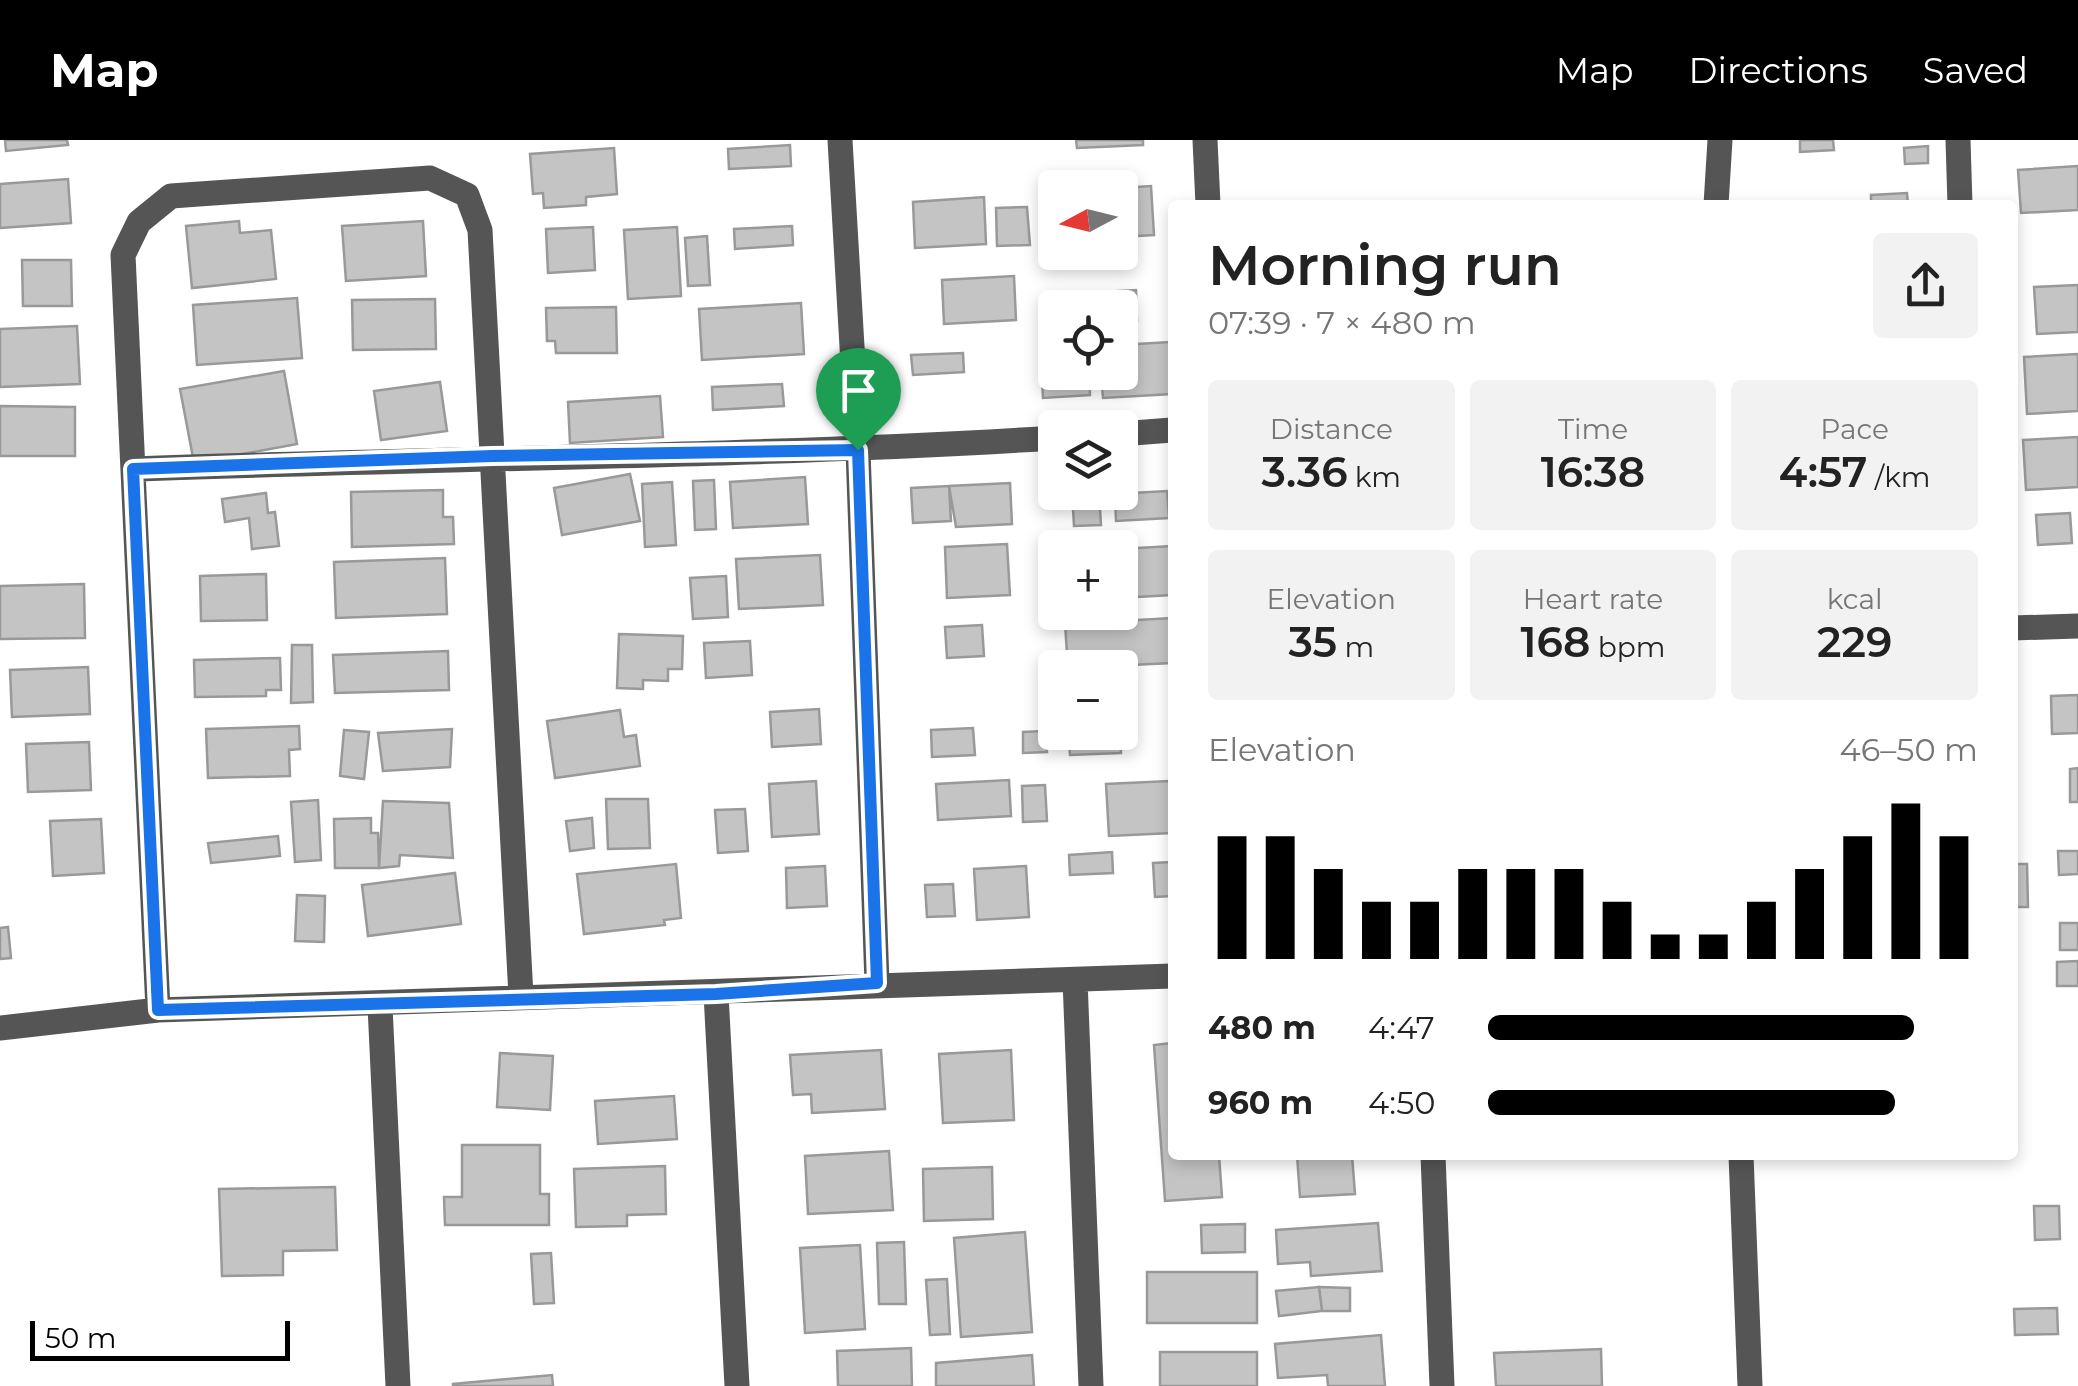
<!DOCTYPE html>
<html lang="en">
<head>
<meta charset="utf-8">
<style>
	body { margin:0; font-family:Montserrat,sans-serif; background:#f2f2f2; color:#222; height:100vh; display:flex; flex-direction:column; font-size:38px; white-space:nowrap }
	* { box-sizing:border-box; margin:0 }
	p { font-size:32px; color:#767676 }
	.icon { flex:none; width:55px; height:55px; fill:none; stroke:currentColor; stroke-width:2; stroke-linecap:round; stroke-linejoin:round }
	.map { position:relative; flex:1; overflow:hidden }
	.drawer { position:absolute; left:1168px; top:60px; width:850px; height:960px; display:flex; flex-direction:column; background:#fff; border-radius:10px; box-shadow:0 5px 15px #0003 }
	.drawer>* { flex:none }
	.needle { width:65px; rotate:263deg }
	.controls { position:absolute; left:1038px; top:30px; display:grid; gap:20px }
	.controls a { display:grid; place-items:center; width:100px; height:100px; border-radius:10px; background:#fff; box-shadow:0 5px 15px #0003; font-size:50px }
	.scale { position:absolute; left:30px; bottom:25px; width:260px; box-sizing:border-box; padding-left:10px; border:5px solid #000; border-top:0; font-size:28px; line-height:35px; white-space:nowrap; color:#000; -webkit-text-stroke:8px #fff; paint-order:stroke }
	.pin { position:absolute; display:grid; place-items:center; width:85px; height:85px; color:#fff; margin:-102px -42px; border-radius:50% 50% 50% 0; rotate:-45deg; box-shadow:0 0 10px #0007 }
	.pin .icon { rotate:45deg }
	.round { display:grid; place-items:center; flex:none; width:105px; height:105px; border-radius:10px; background:#f2f2f2 }
	.overview { display:flex; align-items:center; justify-content:space-between; height:170px; padding:0 40px }
	h1 { font-size:55px; font-weight:600; line-height:75px }
	.figures { display:grid; grid-template-columns:repeat(3,1fr); gap:15px; height:170px; padding:10px 40px }
	.figures div { display:grid; align-content:center; border-radius:10px; background:#f2f2f2; text-align:center }
	.figures b { font-size:42px; font-weight:600 }
	.figures small { font-size:28px; font-weight:400 }
	.figures p { font-size:28px }
	.chart { height:280px; padding:20px 40px }
	.chart p { display:flex; justify-content:space-between }
	.chart svg { width:100%; height:180px; margin-top:10px; stroke:#000; stroke-width:6 }
	ul { padding:0 40px; list-style:none; font-size:32px }
	li { display:grid; grid-template-columns:160px 120px 1fr; align-items:center; height:75px }
	li i { height:25px; border-radius:12px; background:#000 }
	header { display:flex; align-items:center; gap:60px; box-sizing:border-box; height:140px; padding:0 50px; background:#000; color:#fff }
	header strong { font-size:48px }
	nav { display:flex; gap:55px; margin-inline-start:auto; font-size:35px }
	.map>svg:first-child { display:block }
	.building { fill:#c4c4c4; stroke:#999; stroke-width:2.5 }
	.lines { fill:none; stroke-linecap:round; stroke-linejoin:round }
	.minor { stroke:#555; stroke-width:25 }
	.route-casing { stroke:#fff; stroke-width:20 }
	.route { stroke:#1a73e8; stroke-width:12 }
</style>
</head>
<body>
<header>
<strong>Map</strong>
<nav><a>Map</a><a>Directions</a><a>Saved</a></nav>
</header>
<div class="map">
<svg width="2078" height="1246" viewBox="0 0 2078 1246">
	<rect width="100%" height="100%" fill="#fff"/>
	<path class="building" d="M5 0H67L68 5 6 11Z
		M1076 0H1143V5L1077 8Z
		M1800 0H1833L1834 10 1800 12Z
		M790 5 791 26 729 29 728 9Z
		M1928 6V23L1905 24 1904 8Z
		M614 8 617 54 586 57V65L544 68 543 53 533 54 530 14Z
		M2078 26V70L2021 73 2018 30Z
		M68 39 71 83 0 88V44Z
		M1151 46 1154 95 1120 97V48Z
		M1907 53 1908 65H1871V55Z
		M984 57 986 104 915 108 913 62Z
		M1027 67 1030 105 997 106 996 68Z
		M239 81 240 93 271 90 276 139 192 148 186 86Z
		M423 81 426 136 346 141 342 86Z
		M792 86 793 105 735 109 734 89Z
		M593 87 595 130 548 133 546 89Z
		M677 87 681 156 628 159 624 90Z
		M707 96 710 145 688 146 685 98Z
		M22 120H71L72 166H23Z
		M1014 136 1016 180 944 184 942 140Z
		M2078 145V192L2037 194 2034 147Z
		M1136 150 1137 181 1120 182V168H1086L1085 153Z
		M297 158 302 218 197 225 193 165Z
		M435 159 436 209 353 210 352 160Z
		M801 163 804 214 702 220 699 169Z
		M616 167 617 213H556L555 201H547L546 168Z
		M77 186 80 244 0 247V189Z
		M1170 202 1172 254 1103 258 1101 232H1120V205Z
		M963 213 964 232 913 235 911 215Z
		M2078 214V271L2027 274 2024 217Z
		M1055 220V232H1089L1090 255 1043 258 1041 221Z
		M284 231 297 304 194 323 180 249Z
		M440 242 447 291 381 300 374 251Z
		M782 244 784 266 713 270 712 247Z
		M660 256 663 297 570 303 568 262Z
		M0 266 75 267V316H0Z
		M2078 297V347L2026 350 2023 300Z
		M630 334 640 381 562 395 554 348Z
		M805 337 808 384 733 388 730 342Z
		M714 340 716 389 695 390 693 341Z
		M672 342 676 405 645 407 642 344Z
		M1010 343 1012 384 956 387 949 346Z
		M949 346 951 381 913 383 911 348Z
		M443 350V377H453L454 404 352 407 351 352Z
		M1167 351 1169 378 1116 381 1115 354Z
		M1072 352H1099L1101 385 1074 386Z
		M266 353 268 373 275 372 279 406 252 409 249 378 225 382 222 359Z
		M2070 373 2072 403 2038 405 2036 375Z
		M1007 404 1010 455 947 458 945 407Z
		M1172 406V455L1120 458V409Z
		M820 415 823 465 739 469 736 419Z
		M445 418 447 474 336 478 334 422Z
		M266 434 267 480 201 481 200 436Z
		M726 436 728 477 693 479 690 438Z
		M84 444 85 498 0 499V446Z
		M1172 478V523L1068 528 1065 484Z
		M982 485 984 516 947 518 945 487Z
		M619 494 683 496 682 529H668V541L643 540V549L617 548Z
		M750 501 752 535 706 538 704 503Z
		M292 505H312L313 562 291 563Z
		M448 511 449 550 335 553 333 515Z
		M280 518 281 550H266V556L195 557 194 520Z
		M88 527 90 574 12 577 10 530Z
		M2078 555V593L2052 594 2051 556Z
		M819 569 821 604 772 607 770 572Z
		M620 570 624 597 636 595 640 626 555 638 547 581Z
		M299 586 300 609 289 610 290 636 208 638 206 589Z
		M973 588 975 615 932 617 931 590Z
		M452 589 450 627 383 631 378 593Z
		M344 590 369 592 364 639 340 636Z
		M1045 591 1047 612 1023 613V592Z
		M1068 592H1120L1121 613 1070 615Z
		M89 602 91 650 28 652 26 604Z
		M2078 628V662H2070V629Z
		M1009 640 1011 676 938 680 936 644Z
		M816 641 819 694 772 697 769 644Z
		M1169 641 1172 693 1109 696 1106 644Z
		M1045 645 1047 681 1023 682 1022 646Z
		M606 659H648L650 708 608 709Z
		M318 660 321 720 295 722 291 662Z
		M383 661 449 663 453 718 400 715 399 726 379 728Z
		M745 669 748 711 718 713 715 670Z
		M371 678V693H378L379 728H335L334 679Z
		M592 678 594 708 570 711 566 681Z
		M101 679 104 733 53 736 50 681Z
		M278 696 280 716 211 723 208 703Z
		M2058 711H2078V734L2059 735Z
		M1112 712 1113 733 1070 735 1069 715Z
		M1172 722V756L1155 757 1153 723Z
		M676 724 681 778 664 780 665 785 584 794 577 734Z
		M2012 724H2027L2028 767H2012Z
		M825 726 827 766 787 768 786 728Z
		M1026 726 1029 777 977 780 974 729Z
		M455 733 461 784 368 796 362 745Z
		M953 744 955 776 927 777 925 745Z
		M297 755 325 756 324 802 295 801Z
		M2060 783H2078V810H2060Z
		M8 787 11 818 0 819V788Z
		M2078 821V846H2057V822Z
		M1172 903V1015H1219L1222 1057 1165 1061 1154 905Z
		M881 910 885 969 812 973 811 954 793 955 790 915Z
		M1011 910 1014 980 943 983 939 914Z
		M500 913 553 916 550 970 497 967Z
		M674 956 677 999 598 1004 595 961Z
		M462 1005H540V1054H549V1085H445L444 1057H462Z
		M889 1011 893 1070 808 1074 805 1016Z
		M1297 1015H1352L1355 1054 1300 1057Z
		M665 1026 666 1074 627 1075V1086L576 1087 574 1029Z
		M992 1027 993 1079 924 1081 923 1029Z
		M335 1047 337 1110 283 1111V1135L222 1136 219 1049Z
		M2034 1066H2059L2060 1099 2035 1100Z
		M1378 1083 1382 1131 1311 1136 1310 1122 1278 1124 1276 1090Z
		M1245 1084V1112L1202 1113 1201 1085Z
		M1025 1092 1032 1192 961 1197 954 1098Z
		M904 1102 906 1164H879L877 1103Z
		M860 1105 865 1189 805 1193 800 1108Z
		M551 1113 554 1163 534 1164 531 1114Z
		M1147 1132H1257V1183H1147Z
		M947 1139 950 1194 930 1195 926 1140Z
		M1319 1147 1322 1171 1279 1176 1276 1151Z
		M1319 1147 1350 1148V1171H1322Z
		M2057 1168 2058 1194 2015 1195 2014 1169Z
		M1381 1195 1385 1246H1328L1327 1235 1278 1238 1275 1204Z
		M911 1208 912 1246H838L837 1211Z
		M1601 1209 1602 1246H1496L1494 1213Z
		M1160 1212H1257V1246H1160Z
		M1032 1215 1034 1246H936V1223Z
		M552 1235 553 1246H453V1244Z"/>
	<g class="lines">
		<path class="minor" d="M840 0 858 310 877 843
			M1205 0 1208 65
			M1958 0 1960 65
			M1716 65 1720 0
			M1120 294 1172 290
			M133 329C440 318 748 317 1055 298
			M2012 488 2078 486
			M1075 840 1091 1246
			M716 854 737 1246
			M380 866 398 1246
			M158 870 123 115 139 82 171 56 430 38 467 55 480 90 521 856
			M0 888 158 870 1172 836
			M1433 1015 1442 1246
			M1741 1015 1750 1246"/>
	</g>
	<g class="lines">
		<defs>
			<path id="route" d="M858 310 877 843 716 854 158 870 133 329 492 316Z"/>
		</defs>
		<use href="#route" class="route-casing"/>
		<use href="#route" class="route"/>
	</g>
</svg>
<div class="controls">
<a><svg class="needle" viewBox="-14 -14 28 28"><path d="M0-13l5 13h-10z" fill="#e53935"/><path d="M0 13l5-13h-10z" fill="#767676"/></svg></a>
<a><svg class="icon" aria-label="locate" viewBox="0 0 24 24"><circle cx="12" cy="12" r="6"/><path d="M12 2v4M12 18v4M2 12h4M18 12h4"/></svg></a>
<a><svg class="icon" aria-label="layers" viewBox="0 0 24 24"><path d="M12 4l9 5-9 5-9-5zM3 14l9 5 9-5"/></svg></a>
<a>+</a>
<a>−</a>
</div>
<div class="scale">50 m</div>
<div class="pin" style="left:858px;top:310px;background:#1e9e55"><svg class="icon" aria-label="arrive" viewBox="0 0 24 24"><path d="M6 21V4h12l-3 4 3 4H6"/></svg></div>
<section class="drawer">
<div class="overview"><div><h1>Morning run</h1><p>07:39 · 7 × 480 m</p></div><a class="round"><svg class="icon" aria-label="share" viewBox="0 0 24 24"><path d="M12 15V3M7 8l5-5 5 5M5 13v7h14v-7"/></svg></a></div>
<div class="figures">
<div><p>Distance</p><b>3.36<small> km</small></b></div>
<div><p>Time</p><b>16:38</b></div>
<div><p>Pace</p><b>4:57<small> /km</small></b></div>
</div>
<div class="figures">
<div><p>Elevation</p><b>35<small> m</small></b></div>
<div><p>Heart rate</p><b>168<small> bpm</small></b></div>
<div><p>kcal</p><b>229</b></div>
</div>
<div class="chart"><p><span>Elevation</span>46–50 m</p>
<svg viewBox="0 0 160 44" preserveAspectRatio="none"><path d="M5 44V14M15 44V14M25 44V22M35 44V30M45 44V30M55 44V22M65 44V22M75 44V22M85 44V30M95 44V38M105 44V38M115 44V30M125 44V22M135 44V14M145 44V6M155 44V14"/></svg>
</div>
<ul>
<li><b>480 m</b>4:47<i style="width:87%"></i></li>
<li><b>960 m</b>4:50<i style="width:83%"></i></li>
</ul>
</section>
</div>
</body>
</html>
